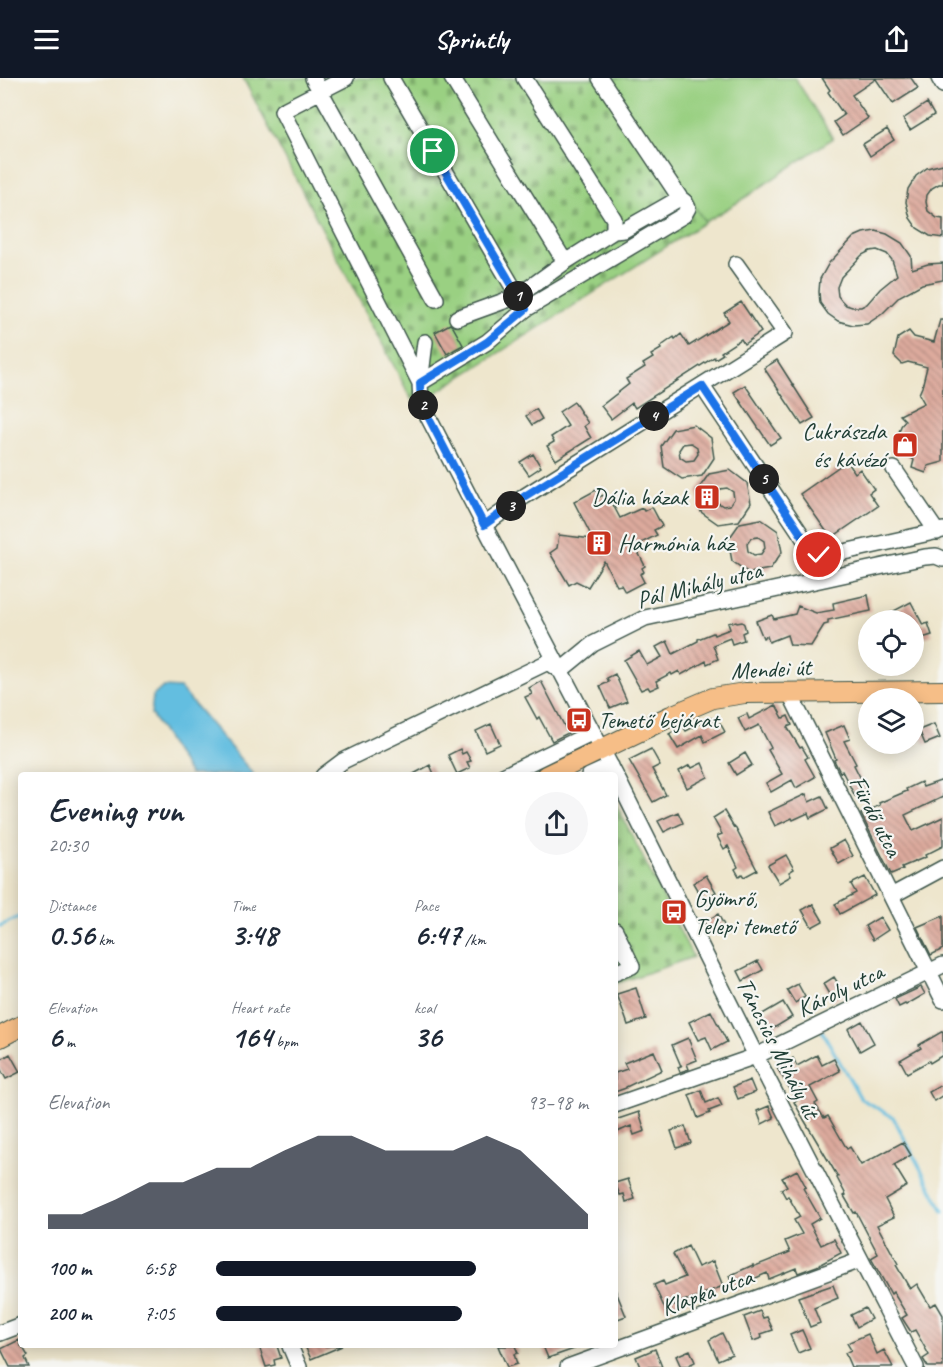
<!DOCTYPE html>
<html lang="en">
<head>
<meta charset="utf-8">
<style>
	body { margin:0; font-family:Caveat,sans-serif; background:#f6f6f7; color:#1f2937; height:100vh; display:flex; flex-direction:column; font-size:22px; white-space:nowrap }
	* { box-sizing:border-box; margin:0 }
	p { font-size:20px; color:#747a83 }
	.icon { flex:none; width:33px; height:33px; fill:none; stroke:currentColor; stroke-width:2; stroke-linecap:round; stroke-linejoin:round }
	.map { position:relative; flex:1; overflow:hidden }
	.panel { position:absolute; left:18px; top:694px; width:600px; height:576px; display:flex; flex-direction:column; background:#fff; border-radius:6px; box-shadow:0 3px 15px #0003 }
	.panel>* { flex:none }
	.controls { position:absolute; left:858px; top:532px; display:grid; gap:12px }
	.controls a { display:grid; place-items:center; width:66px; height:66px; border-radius:50%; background:#fff; box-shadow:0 3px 15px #0003; font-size:30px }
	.pin { position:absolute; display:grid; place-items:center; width:51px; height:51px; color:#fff; margin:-26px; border:3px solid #fff; border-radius:50%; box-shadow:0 2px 6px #0007 }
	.km { position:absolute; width:30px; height:30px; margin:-15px; border-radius:50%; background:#222; color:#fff; font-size:16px; line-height:30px; text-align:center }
	.round { display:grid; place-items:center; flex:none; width:63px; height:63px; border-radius:32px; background:#f6f6f7 }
	.summary { display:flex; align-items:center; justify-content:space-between; height:102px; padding:0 30px }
	h1 { font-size:33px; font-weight:600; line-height:45px }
	.metrics { display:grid; grid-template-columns:repeat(3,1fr); gap:9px; height:102px; padding:6px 30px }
	.metrics div { display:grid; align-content:center }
	.metrics b { font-size:30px; font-weight:600 }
	.metrics small { font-size:16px; font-weight:400 }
	.metrics p { font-size:16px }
	.chart { height:168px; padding:12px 30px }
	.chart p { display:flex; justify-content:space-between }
	.chart svg { width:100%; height:108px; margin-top:6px; fill:#111827; opacity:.7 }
	ul { padding:0 30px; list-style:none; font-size:20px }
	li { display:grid; grid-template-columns:96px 72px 1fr; align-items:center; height:45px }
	li i { height:15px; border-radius:8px; background:#111827 }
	header { display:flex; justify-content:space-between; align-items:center; height:78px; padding:0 30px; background:#111827; color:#fff; font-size:27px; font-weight:600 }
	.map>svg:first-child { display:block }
	.green { fill:#9ad082; stroke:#5c865b; stroke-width:1.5 }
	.cemetery { fill:url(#cemetery-stones); stroke:#5c865b; stroke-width:1.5 }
	.water { fill:#63bee0; stroke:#417e8a; stroke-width:1.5 }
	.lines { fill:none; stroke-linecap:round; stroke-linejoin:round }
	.stream { stroke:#63bee0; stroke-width:3 }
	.building { fill:url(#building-back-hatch); fill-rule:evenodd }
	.minor-casing { stroke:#3e564b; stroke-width:18 }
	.major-casing { stroke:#3e564b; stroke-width:22 }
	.minor { stroke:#fff; stroke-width:15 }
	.major { stroke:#f6be87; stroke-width:20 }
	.route-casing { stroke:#fff; stroke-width:12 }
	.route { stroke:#1a73e8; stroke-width:8 }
	.labels { text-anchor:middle; stroke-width:4.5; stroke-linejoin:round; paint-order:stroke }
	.poi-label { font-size:24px; fill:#1f3d34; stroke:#f6f6f2; text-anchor:start }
	.street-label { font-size:24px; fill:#1f3d34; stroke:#f6f6f2 }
</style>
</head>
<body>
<header><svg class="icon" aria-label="menu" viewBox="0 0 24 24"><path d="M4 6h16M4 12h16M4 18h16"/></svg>Sprintly<svg class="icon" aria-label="share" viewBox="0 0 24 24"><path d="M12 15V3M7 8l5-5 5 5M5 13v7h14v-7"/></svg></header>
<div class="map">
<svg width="943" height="1289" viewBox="0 0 943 1289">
	<defs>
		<pattern id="cemetery-stones" width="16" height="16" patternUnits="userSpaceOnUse" patternTransform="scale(1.5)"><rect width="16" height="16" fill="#9ad082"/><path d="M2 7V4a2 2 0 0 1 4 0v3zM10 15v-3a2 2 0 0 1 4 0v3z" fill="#7daa6b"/></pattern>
		<pattern id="building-back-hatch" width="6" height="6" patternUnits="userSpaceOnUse" patternTransform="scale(1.5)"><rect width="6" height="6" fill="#ddaa9d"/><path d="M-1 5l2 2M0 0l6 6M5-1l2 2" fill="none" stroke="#b38c81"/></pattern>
	</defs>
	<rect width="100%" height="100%" fill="#f6f6f2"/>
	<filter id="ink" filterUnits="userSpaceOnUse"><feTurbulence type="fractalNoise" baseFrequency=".0167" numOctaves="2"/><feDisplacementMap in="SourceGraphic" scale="12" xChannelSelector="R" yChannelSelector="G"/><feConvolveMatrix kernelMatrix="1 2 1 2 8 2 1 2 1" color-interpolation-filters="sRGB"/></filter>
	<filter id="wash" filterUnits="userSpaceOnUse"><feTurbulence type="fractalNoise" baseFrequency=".008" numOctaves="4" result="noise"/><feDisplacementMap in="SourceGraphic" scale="24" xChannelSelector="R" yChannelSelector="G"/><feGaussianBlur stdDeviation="1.35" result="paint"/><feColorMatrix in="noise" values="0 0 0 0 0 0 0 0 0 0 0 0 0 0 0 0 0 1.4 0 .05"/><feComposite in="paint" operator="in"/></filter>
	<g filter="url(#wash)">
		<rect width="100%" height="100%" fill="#eee6cd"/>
		<path class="green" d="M606 0H795L833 60 740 123 705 144Z"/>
		<path class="cemetery" d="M243 0H606L705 144 415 328Z
			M615 724 693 879 615 906Z"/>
		<path class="water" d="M163 609 180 610 254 697H190L151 636 153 618Z"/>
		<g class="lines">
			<path class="stream" d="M0 848 21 838
				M822 953 861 1021 893 1039 943 1133"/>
		</g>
		<g id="blocks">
			<path class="building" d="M822 0H911L918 10 893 26 876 1 852 17 868 40 843 57 834 44 844 37 828 14 830 12Z
				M927 25 934 37 910 52 903 41Z
				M887 51 894 62 870 78 863 66Z
				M943 86V106H939L932 110 927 117 926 124 928 133 937 140 943 141V160L930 158 917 150 910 140 906 124 908 111 916 98 927 90Z
				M876 153 887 156 902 165 911 178 912 191 928 186 943 185V202L922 206 900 218 882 236 867 246 853 247 838 243 828 236 820 225 819 214 820 201 829 185 854 159 863 155ZM877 172 887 176 892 182 897 197 880 211 867 226 861 229H852L846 227 841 222 838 218 837 209 841 199 862 177 870 173Z
				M741 224 761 254 744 266 741 261 721 274 723 276 715 281 714 279 635 330 632 325 611 341 601 328 629 306 626 301 645 289 643 286 653 280 651 277 661 271 660 269 674 259 675 261 681 256 689 268 729 243 724 235Z
				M940 242H943V384L928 388 926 395 912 390 914 382 908 378 902 370 899 361V354L901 348 905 342 900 337 924 325 919 316 922 309 927 289 908 284 902 286 894 278 898 260 909 253 914 259 934 264Z
				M450 246 453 249 463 267 447 276 435 254Z
				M777 282 814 340 802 347 764 290Z
				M745 307 781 360 770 367 734 314Z
				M574 324 588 345 584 348 591 360 556 382 547 368 554 364 551 359 568 348 559 334Z
				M536 331 542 341 532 347 526 338Z
				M694 347 711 360 714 380 702 398 682 401 664 389 661 368 673 351ZM691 365 697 369 698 376 694 382 686 383 680 379 679 372 683 366Z
				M533 376 541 389 529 397 520 384Z
				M847 383 855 395 860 391 874 411 869 415 878 428 831 460 800 416Z
				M730 392 747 405 751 425 739 443 718 446 701 434 697 413 709 396ZM727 410 733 414 734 421 730 427 723 428 717 424 716 417 720 411Z
				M596 412 599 419 604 417 608 425 611 423 620 440 642 430 644 433 652 429 662 448 654 452 657 457 635 468 645 488 642 490 644 494 640 496 644 504 625 514 621 507 617 508 604 483 588 509 576 503 569 507 550 475 557 470 559 457 593 461 574 424Z
				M761 441 778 453 782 474 770 491 749 495 732 483 728 462 740 445ZM758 459 764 463 765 470 761 476 754 477 748 473 747 466 751 460Z
				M868 517 871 533 828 542V546L824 547 811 568 790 567 787 557 769 564 767 558 763 560 756 543 772 537 774 541 795 536 798 528 816 535 834 532 833 525Z
				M911 524 923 547 928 545 932 557 919 561 911 538 901 543H894L890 535Z
				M736 543 737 545 742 544 744 546 746 553 742 555 744 562 732 566 730 560 713 567 718 581 707 586 706 583 681 597 679 593 672 597 671 595 656 603 659 608 650 612 648 609 641 612 624 582 639 573 647 587 662 579 656 569 667 563 673 576 698 563V561L713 555 714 557 730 551 728 545Z
				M615 596 627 623 610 630 600 608 609 604 607 600Z
				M541 603 568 655 552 663 539 639 537 641 525 619 532 616 529 610Z
				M776 627 783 640 788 638 792 647 787 649 800 670 802 669 808 679 805 681 815 699 796 710 792 702 771 714 766 705 782 696 768 672 771 670 759 647 745 654 738 640 747 636 749 641Z
				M711 640 715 648 720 645 725 654 705 664 702 657 678 671 669 656 683 648 686 653Z
				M491 646 500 666 485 673 476 653Z
				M934 646 940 660 925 666 919 652Z
				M844 647 850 661 844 663 856 686 854 687 867 713 855 718 842 693 840 694 834 682 836 681 825 655Z
				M460 671 462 676 466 674 471 683 467 684 470 690 457 696 448 677Z
				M651 671 660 687 652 691 666 717 653 724 629 682Z
				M745 675 752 687 736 697 729 685Z
				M702 685 708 699 687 710 679 693 690 687 692 690Z
				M430 687 435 698H410Z
				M943 702V719L905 737 913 753 943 739V768L925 777 926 779 902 789 903 791 891 796 861 736 880 727 879 725 907 713 906 711 921 704 923 709Z
				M806 716 809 724 822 718 828 731 810 740 808 735 793 742 792 740 775 748 768 734Z
				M724 733 734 750 735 749 757 792 744 799 742 796 739 798 735 791 738 789 728 768 724 771 717 758 722 756 713 740Z
				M678 734 683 745 664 754 658 743Z
				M844 762 853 778 839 786 830 770Z
				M786 777 794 791 789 794 791 798 779 805 768 787Z
				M706 797 716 814 703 822 693 805Z
				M865 799 875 817 840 836 835 826 856 815 851 806Z
				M813 826 823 843 812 849 802 832Z
				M718 836 725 849 711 857 704 844Z
				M943 838V871L931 877 917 849Z
				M880 839 888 852 873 862 865 848Z
				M758 883 763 892 743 903 738 893Z
				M834 899 839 907 836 909 842 918 833 923 823 906Z
				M798 906 805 919 795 925 787 912Z
				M921 909 925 916 906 927 905 926 899 929 895 921Z
				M636 910 646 941 628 947 617 916Z
				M783 924 792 939 769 953 759 938Z
				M711 933 727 964 712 972 706 959 698 962 689 944Z
				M862 943 874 965 860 973 848 951Z
				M943 953V977L930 985 929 983 907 995 900 982 921 970 919 967Z
				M688 960 697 982 687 986 689 991 680 994 678 989 682 987 681 988 672 967Z
				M654 973 662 992 626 1009V1010L615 1014V995L627 991 624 985Z
				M10 976 20 994 6 1001 0 990V982Z
				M817 977 822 987 834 981 840 993 810 1009 818 1024 815 1026 824 1040 828 1038 847 1071 850 1069 861 1087 903 1064 911 1077 894 1087 907 1108 885 1121 894 1139 877 1147 898 1186 896 1187 910 1211 917 1206 930 1228 936 1225 943 1237V1289H928L923 1281 929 1277 915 1252 911 1254 902 1240 907 1237 893 1214 891 1216 871 1180 878 1176 856 1134 854 1135 844 1118 846 1117 837 1100 838 1099 803 1040 794 1024 797 1022 777 990 793 980 797 988Z
				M750 1002 755 1014 738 1021 733 1009Z
				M943 1006V1017L934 1023 929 1014Z
				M701 1012 706 1025 718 1020 722 1028 709 1033 710 1035 698 1040 689 1017Z
				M769 1028 774 1040 762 1046 757 1033Z
				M639 1034 645 1053 634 1057 631 1048 615 1055V1042Z
				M685 1048 691 1065 677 1070 671 1053Z
				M797 1092 806 1109 803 1110 820 1140 810 1146 821 1167 834 1161 841 1175 817 1188 798 1195 796 1190 769 1201 767 1195 749 1203 750 1206 735 1213 729 1198 753 1187V1189L790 1174 785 1163 802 1156 794 1142 800 1139 788 1118 786 1120 781 1111 787 1108 782 1100Z
				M628 1101 635 1121 626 1124 624 1116 620 1117 615 1105Z
				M688 1168 698 1189 713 1183 723 1208 686 1223V1222L665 1231 654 1207 663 1203 665 1207 685 1199 673 1176Z
				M833 1207 838 1220 814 1230 820 1245 810 1249 798 1219Z
				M615 1211 626 1238 615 1242Z
				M865 1230 871 1241 857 1249 851 1237Z
				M760 1233 763 1240 767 1239 773 1252 761 1256 762 1260 753 1263 744 1239Z
				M802 1252 810 1270 798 1275 790 1257Z
				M722 1255 732 1276 718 1282 709 1262Z
				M868 1256 877 1276 884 1272 893 1289H851L845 1275 851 1272 847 1265Z
				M19 1262 21 1268H22L28 1278 25 1280 29 1289H10L1 1271Z
				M259 1268H277L281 1280 274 1282 275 1287 266 1289Z
				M305 1268H342L311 1281Z
				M498 1268H515L518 1275 514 1276 517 1286 507 1289Z
				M543 1268H580V1269L548 1280Z
				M655 1271 662 1289H640L636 1279Z
				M690 1272 695 1284 685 1289H681L676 1278Z"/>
		</g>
	</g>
	<g filter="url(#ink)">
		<use href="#blocks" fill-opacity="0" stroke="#3e564b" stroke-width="1.5"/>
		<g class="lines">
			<defs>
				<path id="minor" d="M313 0 436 221
					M346 0 282 33 420 305 421 325 484 447 619 704 756 978 916 1289
					M391 0 518 218 565 184
					M452 0 565 184 614 153V141L524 0
					M600 0 680 120 624 152 614 153
					M939 0 943 7
					M457 240 518 218 526 231 684 137 688 130 685 124 680 120
					M420 305 487 264 526 231
					M420 305 425 264
					M702 308 811 471 814 475 819 477 825 500
					M894 391 937 454
					M484 447 525 418 785 255 736 186
					M819 477 826 478 943 452
					M560 593 593 566 645 540 925 479 936 478 943 481
					M789 614 943 922
					M323 698 343 683 548 584 560 593
					M503 698 593 654
					M589 698 611 688
					M891 818 943 790
					M615 852 632 888 615 895
					M615 1027 756 978 943 887
					M0 1255 21 1247
					M290 1268 299 1289
					M568 1289 861 1182"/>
				<path id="major" d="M546 698 671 638 713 620 745 615 943 613
					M0 959 21 948"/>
			</defs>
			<use href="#minor" class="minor-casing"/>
			<use href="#major" class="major-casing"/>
			<use href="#minor" class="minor"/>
			<use href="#major" class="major"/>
		</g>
	</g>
	<g class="lines" filter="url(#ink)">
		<defs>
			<path id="route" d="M433 73 526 231 487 264 420 305 421 325 484 447 525 418 702 308 811 471 814 475 819 477"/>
		</defs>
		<use href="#route" class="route-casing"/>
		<use href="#route" class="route"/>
	</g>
	<defs>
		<symbol id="shop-square" viewBox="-11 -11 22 22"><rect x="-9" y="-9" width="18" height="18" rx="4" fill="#c8321e" stroke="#f6f6f2"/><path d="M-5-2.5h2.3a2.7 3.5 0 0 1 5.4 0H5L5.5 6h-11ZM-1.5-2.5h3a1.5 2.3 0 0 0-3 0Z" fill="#fff"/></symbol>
		<symbol id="building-square" viewBox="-11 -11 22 22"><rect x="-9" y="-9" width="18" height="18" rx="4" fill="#c8321e" stroke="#f6f6f2"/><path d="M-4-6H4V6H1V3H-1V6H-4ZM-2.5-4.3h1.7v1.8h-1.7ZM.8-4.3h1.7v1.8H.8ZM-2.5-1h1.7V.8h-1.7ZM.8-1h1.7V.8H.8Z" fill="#fff"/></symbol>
		<symbol id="bus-square" viewBox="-11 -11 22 22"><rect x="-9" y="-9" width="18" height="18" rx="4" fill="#c8321e" stroke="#f6f6f2"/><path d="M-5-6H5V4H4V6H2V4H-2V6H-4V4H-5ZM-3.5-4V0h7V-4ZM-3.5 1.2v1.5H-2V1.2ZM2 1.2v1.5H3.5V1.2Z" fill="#fff"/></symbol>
	</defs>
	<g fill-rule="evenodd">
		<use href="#shop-square" x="890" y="352" width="30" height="30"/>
		<use href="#building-square" x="692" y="404" width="30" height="30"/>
		<use href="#building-square" x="584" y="450" width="30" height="30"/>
		<use href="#bus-square" x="564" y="627" width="30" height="30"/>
		<use href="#bus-square" x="659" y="819" width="30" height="30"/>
	</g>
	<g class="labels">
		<g class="poi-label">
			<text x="886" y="361" text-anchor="end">Cukrászda<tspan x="886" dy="28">és kávézó</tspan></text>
			<text x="688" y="427" text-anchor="end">Dália házak</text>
			<text x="618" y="473">Harmónia ház</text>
			<text x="598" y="650">Temető bejárat</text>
			<text x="694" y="828">Gyömrő,<tspan x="694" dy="28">Telepi temető</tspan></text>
		</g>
		<g class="street-label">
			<text transform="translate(699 507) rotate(-14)" y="8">Pál Mihály utca</text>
			<text transform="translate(771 591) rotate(-3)" y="8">Mendei út</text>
			<text transform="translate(876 738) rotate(63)" y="8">Fürdő utca</text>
			<text transform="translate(840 912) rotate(-26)" y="8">Károly utca</text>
			<text transform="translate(778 970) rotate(63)" y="8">Táncsics Mihály út</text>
			<text transform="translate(707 1214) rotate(-20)" y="8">Klapka utca</text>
		</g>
	</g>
</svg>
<div class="controls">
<a><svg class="icon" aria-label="locate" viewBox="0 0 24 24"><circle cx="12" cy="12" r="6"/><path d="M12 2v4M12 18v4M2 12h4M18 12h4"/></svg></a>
<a><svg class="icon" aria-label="layers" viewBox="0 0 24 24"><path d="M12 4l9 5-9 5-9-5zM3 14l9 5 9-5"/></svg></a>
</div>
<div class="pin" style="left:433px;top:73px;background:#1e9e55"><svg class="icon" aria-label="arrive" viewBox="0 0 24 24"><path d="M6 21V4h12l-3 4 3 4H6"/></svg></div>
<div class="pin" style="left:819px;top:477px;background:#d93025"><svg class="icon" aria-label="check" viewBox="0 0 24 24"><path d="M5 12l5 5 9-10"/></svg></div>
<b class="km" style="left:518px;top:218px">1</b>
<b class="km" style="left:423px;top:327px">2</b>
<b class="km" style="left:511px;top:428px">3</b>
<b class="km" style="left:654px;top:338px">4</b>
<b class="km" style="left:764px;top:401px">5</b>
<section class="panel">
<div class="summary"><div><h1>Evening run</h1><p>20:30</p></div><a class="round"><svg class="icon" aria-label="share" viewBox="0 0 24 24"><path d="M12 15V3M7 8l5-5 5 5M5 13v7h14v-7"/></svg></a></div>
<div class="metrics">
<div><p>Distance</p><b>0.56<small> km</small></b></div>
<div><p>Time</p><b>3:48</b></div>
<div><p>Pace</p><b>6:47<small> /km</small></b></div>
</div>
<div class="metrics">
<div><p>Elevation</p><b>6<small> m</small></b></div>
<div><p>Heart rate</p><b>164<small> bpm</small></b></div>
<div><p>kcal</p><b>36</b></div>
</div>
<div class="chart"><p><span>Elevation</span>93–98 m</p>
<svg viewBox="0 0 160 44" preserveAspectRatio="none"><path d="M0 44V38L10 38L20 32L30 25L40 25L50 19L60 19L70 12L80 6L90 6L100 12L110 12L120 12L130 6L140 12L150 25L160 38V44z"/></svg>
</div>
<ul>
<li><b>100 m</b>6:58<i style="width:70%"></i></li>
<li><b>200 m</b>7:05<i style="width:66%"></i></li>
</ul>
</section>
</div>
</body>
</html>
